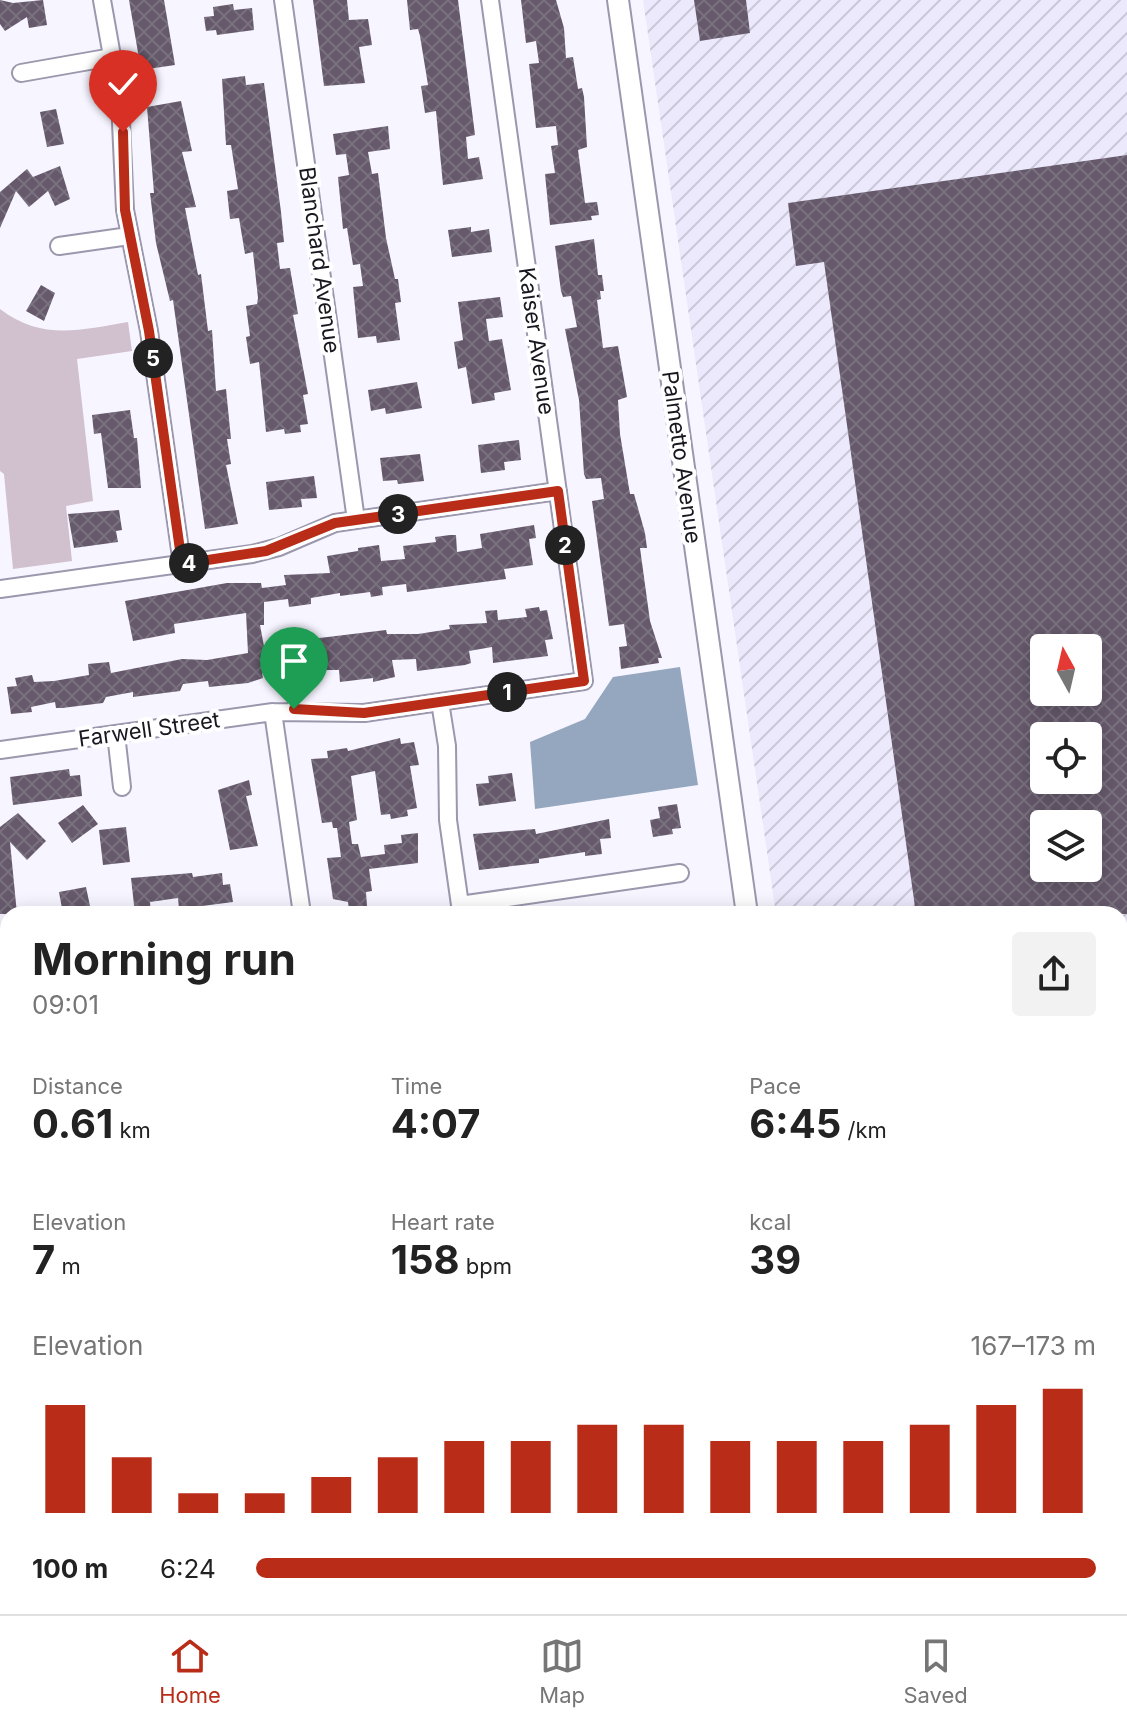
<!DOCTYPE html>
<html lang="en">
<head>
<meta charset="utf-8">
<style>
	body { margin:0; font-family:Inter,sans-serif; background:#f2f2f2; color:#222; height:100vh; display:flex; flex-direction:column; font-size:30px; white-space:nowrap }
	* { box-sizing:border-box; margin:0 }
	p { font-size:26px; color:#767676 }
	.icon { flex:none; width:44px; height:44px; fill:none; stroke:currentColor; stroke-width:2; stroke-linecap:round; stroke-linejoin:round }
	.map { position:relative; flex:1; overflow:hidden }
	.side { position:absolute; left:0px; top:906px; width:1128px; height:708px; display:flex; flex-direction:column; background:#fff; border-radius:24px 24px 0 0; box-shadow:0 4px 20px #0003 }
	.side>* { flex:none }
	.needle { width:52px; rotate:352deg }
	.controls { position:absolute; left:1030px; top:634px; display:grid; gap:16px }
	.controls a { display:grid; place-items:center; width:72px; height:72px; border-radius:8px; background:#fff; box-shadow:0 4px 20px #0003; font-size:40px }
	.pin { position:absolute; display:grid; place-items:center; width:68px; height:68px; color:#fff; margin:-82px -34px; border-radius:50% 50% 50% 0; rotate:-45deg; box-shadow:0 0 8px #0007 }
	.pin .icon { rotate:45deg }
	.km { position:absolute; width:40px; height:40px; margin:-20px; border-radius:50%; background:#222; color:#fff; font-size:22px; line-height:40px; text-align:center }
	.round { display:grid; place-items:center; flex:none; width:84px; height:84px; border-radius:8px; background:#f2f2f2 }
	.headline { display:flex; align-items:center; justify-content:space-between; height:136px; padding:0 32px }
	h1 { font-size:44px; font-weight:700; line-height:60px }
	.figures { display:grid; grid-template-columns:repeat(3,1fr); gap:12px; height:136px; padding:8px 32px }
	.figures div { display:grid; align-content:center }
	.figures b { font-size:40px; font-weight:700 }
	.figures small { font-size:22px; font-weight:400 }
	.figures p { font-size:22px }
	.chart { height:224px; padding:16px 32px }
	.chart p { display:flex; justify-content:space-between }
	.chart svg { width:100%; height:144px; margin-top:8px; stroke:#b92d18; stroke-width:6 }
	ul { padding:0 32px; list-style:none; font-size:26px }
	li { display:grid; grid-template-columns:128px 96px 1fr; align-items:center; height:60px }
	li i { height:20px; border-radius:10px; background:#b92d18 }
	.menu { display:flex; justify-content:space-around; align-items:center; height:112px; border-top:2px solid #e0e0e0; background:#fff; font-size:22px; color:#767676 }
	.menu a { display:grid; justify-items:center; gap:4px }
	.menu .selected { color:#b92d18 }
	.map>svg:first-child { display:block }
	.industrial { fill:url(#industrial-furrows); fill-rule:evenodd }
	.park { fill:#d1c0ce }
	.water { fill:#94a7be }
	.building { fill:url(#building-cross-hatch); fill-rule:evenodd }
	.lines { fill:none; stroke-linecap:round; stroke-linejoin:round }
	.minor-casing { stroke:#9b97ad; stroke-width:20 }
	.tertiary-casing { stroke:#9b97ad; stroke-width:24 }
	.minor { stroke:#fff; stroke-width:16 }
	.tertiary { stroke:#fff; stroke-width:20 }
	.route-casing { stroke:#fff; stroke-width:16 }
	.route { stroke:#b92d18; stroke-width:10 }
	.labels { text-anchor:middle; stroke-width:8; stroke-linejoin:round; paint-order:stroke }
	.street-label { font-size:22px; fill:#18161f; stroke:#fff }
</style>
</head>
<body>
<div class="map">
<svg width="1127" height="1614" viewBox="0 0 1127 1614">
	<defs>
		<pattern id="industrial-furrows" width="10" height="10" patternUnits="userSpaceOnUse" patternTransform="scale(2)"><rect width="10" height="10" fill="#ece9fc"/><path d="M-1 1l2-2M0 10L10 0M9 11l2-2" fill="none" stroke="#cac7d8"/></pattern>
		<pattern id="building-cross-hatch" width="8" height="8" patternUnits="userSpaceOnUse" patternTransform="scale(2)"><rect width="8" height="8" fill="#65596b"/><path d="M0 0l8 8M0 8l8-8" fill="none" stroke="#7a717f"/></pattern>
	</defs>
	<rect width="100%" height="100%" fill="#f7f5ff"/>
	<path class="industrial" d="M643 0H1127V1614H878L877 1606H1120V914H776ZM1044 648H1088V692H1044ZM1044 736H1088V780H1044ZM1044 824H1088V868H1044Z"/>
	<path class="park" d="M0 309C42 341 80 330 128 322L132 351 77 359 93 501 66 506 72 561 13 569 4 474 0 471Z"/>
	<path class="water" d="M680 667 698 785 535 809 530 742 585 719 613 677Z
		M8 1560V1606H80L79 1614H0V1561Z"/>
	<path class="building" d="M0 0 13 3 43 0 47 25 29 28 27 17 5 31 0 24Z
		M129 0H164L175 65 141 70Z
		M313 0H347L349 20 368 19 372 45 359 47 365 83 324 86Z
		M407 0H458L475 135 466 137 468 159 479 157 483 179 443 185 436 111 425 113 421 86 428 85 420 36 418 29 410 30Z
		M521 0H556L564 28 566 58 573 57 578 89 582 88 584 97 587 147 578 150 585 203 597 202 599 215 591 216 592 220 550 225 545 174 555 173 551 146 558 145 556 126 536 128 529 64 539 63 536 41 526 43Z
		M694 0H746L750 33 700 41Z
		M233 4 234 10 252 8 254 30 217 35 216 30 206 31 204 17 214 16 213 7Z
		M245 76 246 85 264 83 281 212 284 242 277 243 280 269 290 268 298 314 293 315 308 394 303 395 308 424 300 425 301 432 285 434 284 429 266 432 259 362 250 364 246 337 250 336 246 306 257 304 258 298 253 252 245 254 239 218 230 219 227 191 238 189 231 145H226L222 79Z
		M181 101 192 151 182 152 196 207 185 208 198 275 201 274 208 331 212 330 216 391 226 389 231 439H227L231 464 226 465 238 524 205 529 173 300 170 301 156 243 150 193H154L147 107Z
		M56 109 64 144 47 147 40 112Z
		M388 126 390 149 368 152 372 174 378 173 386 238 395 279H398L401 302 395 303 400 340 377 343 376 336 358 338 353 287 363 286 360 264 353 265 347 228 343 229 338 177 349 175 346 154 336 155 333 134Z
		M1127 155V914H916L824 262 796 266 788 203ZM1044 648H1088V692H1044ZM1044 736H1088V780H1044ZM1044 824H1088V868H1044Z
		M60 166 70 199 55 206 48 191 29 207 16 191 0 228V192L27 169 33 177Z
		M471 227V232L489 229 492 252 452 257 448 230Z
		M594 239 598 275H602L604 291H600L601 299 597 300 603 348 618 346 627 397 618 400 620 434 630 494H634L645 533 647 548H640L650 621 662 658H658L659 663 621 669 619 647 627 646 624 624 609 626 592 501 604 499 601 478 586 479 584 474 579 400 565 329 577 327 571 296 563 297 561 291 555 246Z
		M41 285 55 293 44 321 26 311Z
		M500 297 503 317 486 319 489 341 502 339 511 390 494 393 495 400 472 404 466 367 458 369 454 342 463 340 458 302Z
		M417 382 422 408 386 414 385 408 371 411 368 390Z
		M130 410 134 438H137L141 488H108L101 433 94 434 92 415Z
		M519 440 521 460 504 462 505 470 481 473 478 445Z
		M420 454 424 481 398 484 397 480 383 481 380 458Z
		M314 476 317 498 301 499 302 507 269 510 266 482Z
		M119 510 122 530 116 531 118 542 74 548 68 514Z
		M534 525 536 538 529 539 533 565 504 569 506 579 407 592 406 584 382 587 383 595 371 597 370 592 340 596V593L311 598V604L289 607 288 599 264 602V625H260L266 657 289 653V636L310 633 311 639 386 630 387 634H418L450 629 449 625 487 623 485 611 497 610 498 620 527 617 525 609 539 607 540 611 547 610 553 639 545 640 548 656 493 663 492 647 469 651 471 663 465 665 417 671 416 659 392 660 395 677 373 682V678L340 682 339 670H315L316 677 296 680 294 670 287 671V668L262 673 263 678 248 683 209 687 208 681 183 684 180 691 133 697V692L106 697 103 703 62 708H56L55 702 31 707 32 712 11 714 7 687 17 686 15 678 32 675 34 682 54 681 89 675 88 664 109 662 111 673 182 659 207 660 248 653 246 613 174 624 175 633 133 641 125 601 227 583H261L262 588 286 585 284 575 330 573 327 556 358 551V548L379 545 381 561 405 559 403 546 436 542 435 537 450 535H456L457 552 482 548 480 534Z
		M400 738 401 744 414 742 419 765 410 766 417 808 407 810 408 816 391 819 390 814 381 815 375 771 351 776 357 820 349 822 352 844H358L361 857 385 854 384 845 402 843 401 835 418 833V863L369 869 372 891 366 892 367 906 349 910 348 902 333 899 327 858 341 857 337 828H333L332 822 322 823 311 759 328 758 327 751 347 748 348 751Z
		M69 769 70 776 80 775 82 796 13 805 10 777Z
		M512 773 516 801 479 806 476 784 489 783 488 776Z
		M249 780 252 795 246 796 258 846 230 850 218 790Z
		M677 804 681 828 672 829 673 834 653 837 650 820 660 818 658 807Z
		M83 805 98 824 72 843 58 823Z
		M18 813 46 841 27 860 10 842 17 914H0V827Z
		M609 819 611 838 600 839 602 854 585 856V852L539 859V863L479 870 473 834 535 829 536 834Z
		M126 827 130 862 103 865 99 830Z
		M192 873 193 877 222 873 223 885 230 884 233 902 179 909 178 898 150 902 151 913 135 914 131 878Z
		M86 887 90 906 78 908 79 914H63L59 892Z"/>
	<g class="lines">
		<defs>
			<path id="minor" d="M102 0 120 101 125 210 149 331 182 564
				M283 0 356 520
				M21 73 112 57
				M59 246 129 236
				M0 589 252 554 279 547 335 523 558 491
				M440 702 447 746 448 820 461 912
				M273 712 302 914
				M116 734 122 787
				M0 750 273 712 364 713 584 681 490 0
				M460 905 680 873
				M0 963 8 962
				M0 1123 8 1122
				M1120 1412 1127 1411
				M256 1606 257 1614
				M412 1606V1614
				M94 1614 95 1606"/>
			<path id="tertiary" d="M618 0 747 914
				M845 1606 846 1614"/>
		</defs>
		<use href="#minor" class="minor-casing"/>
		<use href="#tertiary" class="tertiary-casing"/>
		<use href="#minor" class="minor"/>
		<use href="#tertiary" class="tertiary"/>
	</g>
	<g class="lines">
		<defs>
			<path id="route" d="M123 132 125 210 149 331 182 564 266 551 335 523 558 491 584 681 364 713 294 709"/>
		</defs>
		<use href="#route" class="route-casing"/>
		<use href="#route" class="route"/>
	</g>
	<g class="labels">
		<g class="street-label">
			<text transform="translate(320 260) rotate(82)" y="8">Blanchard Avenue</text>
			<text transform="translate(537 341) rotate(82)" y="8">Kaiser Avenue</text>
			<text transform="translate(682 457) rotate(82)" y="8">Palmetto Avenue</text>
			<text transform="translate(149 729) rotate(-8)" y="8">Farwell Street</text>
		</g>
	</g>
</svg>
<div class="controls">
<a><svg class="needle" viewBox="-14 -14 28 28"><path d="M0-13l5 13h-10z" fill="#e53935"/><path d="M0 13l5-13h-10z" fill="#767676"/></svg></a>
<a><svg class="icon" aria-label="locate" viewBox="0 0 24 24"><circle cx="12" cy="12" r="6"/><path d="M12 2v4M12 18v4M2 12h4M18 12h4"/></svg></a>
<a><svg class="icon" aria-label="layers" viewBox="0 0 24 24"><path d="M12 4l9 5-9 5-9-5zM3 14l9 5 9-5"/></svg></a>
</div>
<div class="pin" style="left:294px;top:709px;background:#1e9e55"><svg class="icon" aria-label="arrive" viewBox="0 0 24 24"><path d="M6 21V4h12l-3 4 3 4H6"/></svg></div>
<div class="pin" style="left:123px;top:132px;background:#d93025"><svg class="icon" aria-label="check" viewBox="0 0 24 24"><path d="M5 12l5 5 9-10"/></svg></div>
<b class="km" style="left:507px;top:692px">1</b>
<b class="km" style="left:565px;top:545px">2</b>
<b class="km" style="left:398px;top:514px">3</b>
<b class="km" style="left:189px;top:563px">4</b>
<b class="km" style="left:153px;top:358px">5</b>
<section class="side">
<div class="headline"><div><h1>Morning run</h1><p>09:01</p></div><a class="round"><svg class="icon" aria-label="share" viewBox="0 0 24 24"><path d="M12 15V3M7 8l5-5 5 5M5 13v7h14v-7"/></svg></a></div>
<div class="figures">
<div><p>Distance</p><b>0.61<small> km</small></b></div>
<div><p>Time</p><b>4:07</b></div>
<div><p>Pace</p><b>6:45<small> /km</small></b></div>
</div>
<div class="figures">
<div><p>Elevation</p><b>7<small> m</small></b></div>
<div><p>Heart rate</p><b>158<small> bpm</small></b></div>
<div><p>kcal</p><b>39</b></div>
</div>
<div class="chart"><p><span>Elevation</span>167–173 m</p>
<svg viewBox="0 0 160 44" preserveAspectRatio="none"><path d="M5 44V11M15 44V27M25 44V38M35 44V38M45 44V33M55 44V27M65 44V22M75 44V22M85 44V17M95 44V17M105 44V22M115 44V22M125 44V22M135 44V17M145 44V11M155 44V6"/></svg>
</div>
<ul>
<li><b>100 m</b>6:24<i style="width:100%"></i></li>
</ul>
</section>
</div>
<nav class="menu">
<a class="selected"><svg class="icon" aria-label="home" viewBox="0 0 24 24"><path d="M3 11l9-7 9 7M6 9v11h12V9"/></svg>Home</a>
<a><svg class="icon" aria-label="map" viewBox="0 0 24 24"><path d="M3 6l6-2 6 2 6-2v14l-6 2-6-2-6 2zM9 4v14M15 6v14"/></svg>Map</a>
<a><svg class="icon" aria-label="saved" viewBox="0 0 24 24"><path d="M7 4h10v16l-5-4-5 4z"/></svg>Saved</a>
</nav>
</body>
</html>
